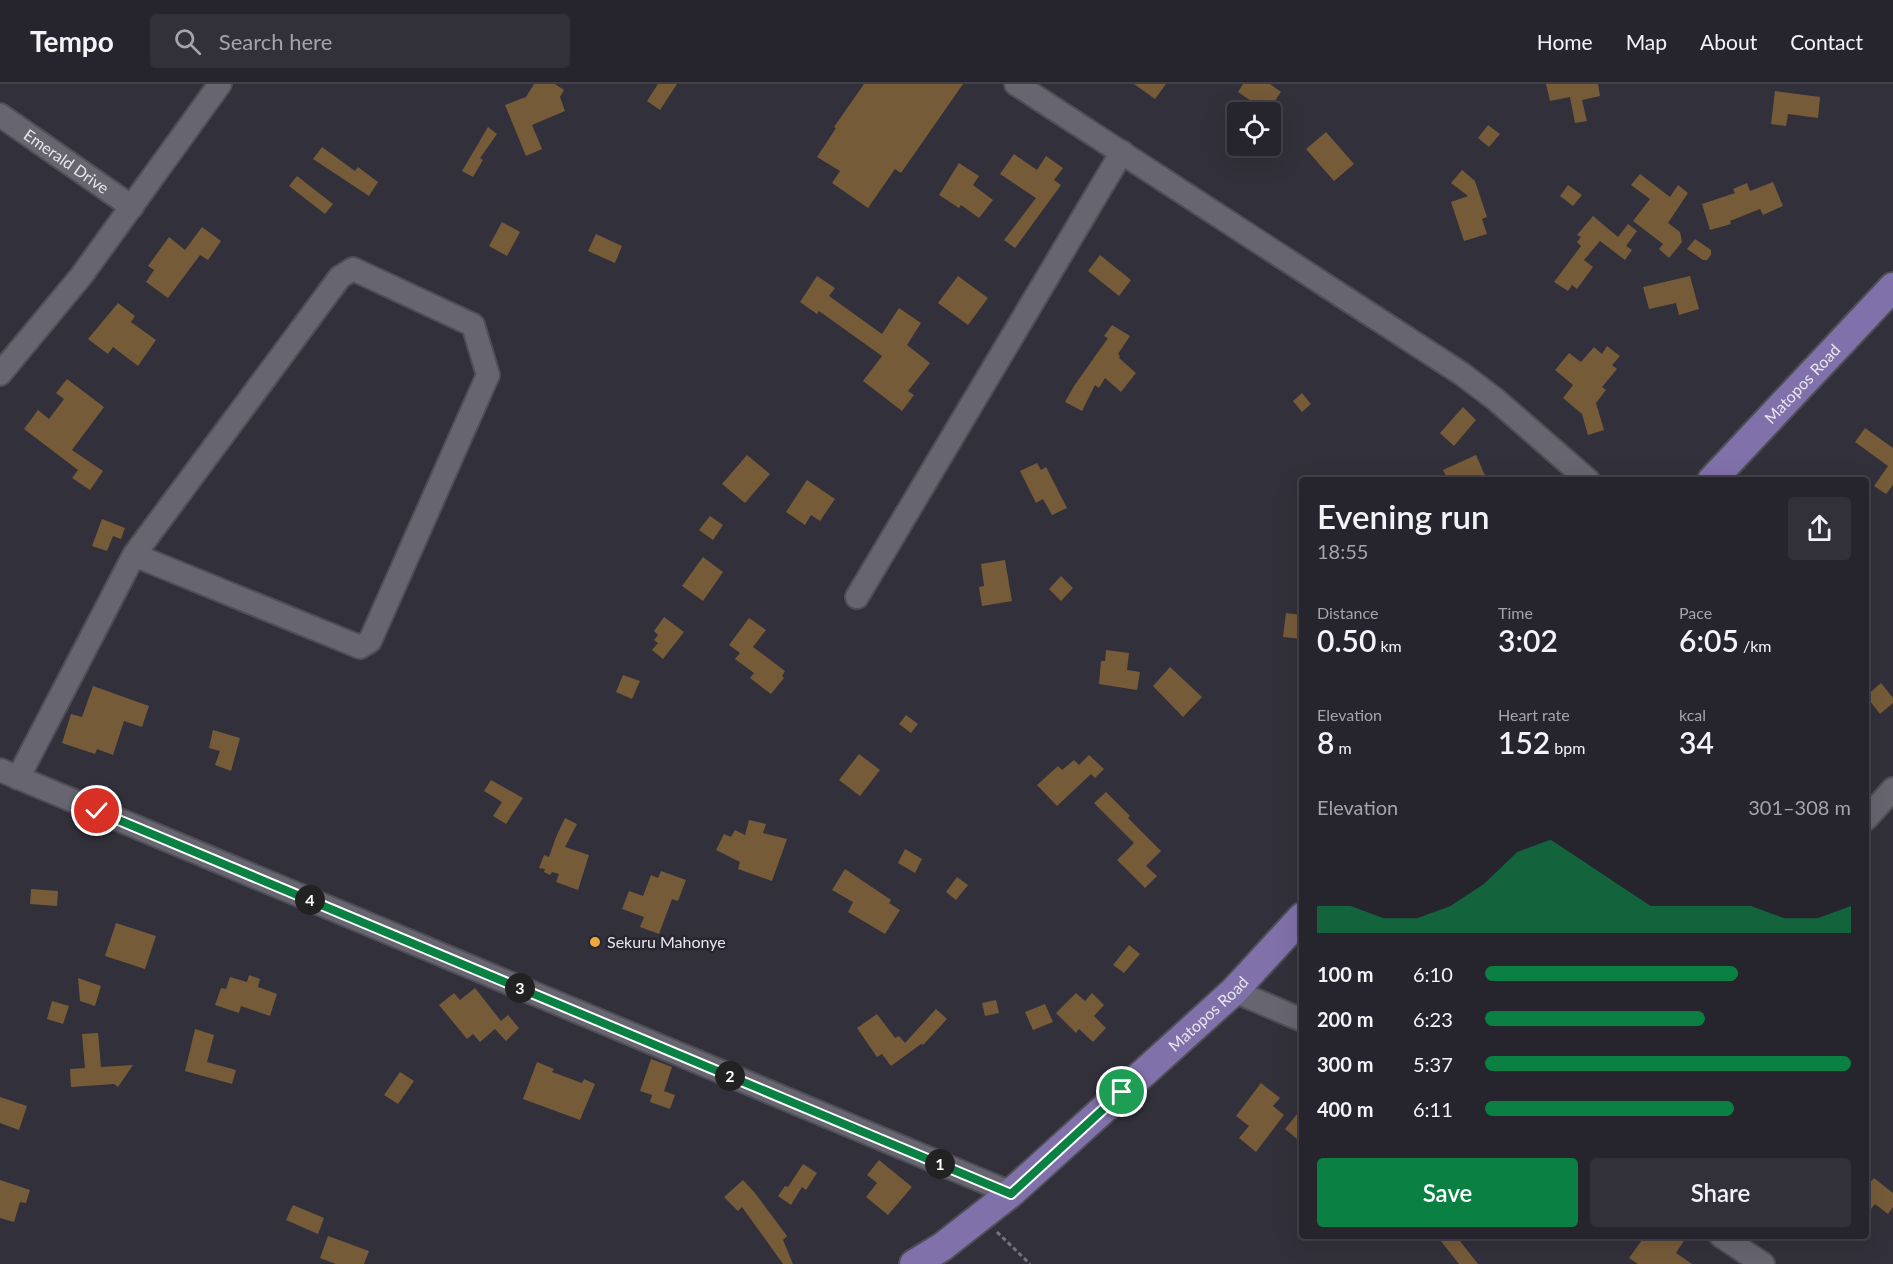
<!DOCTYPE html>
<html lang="en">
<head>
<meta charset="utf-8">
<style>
	body { margin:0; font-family:Lato,sans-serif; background:#323038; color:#f1f3f6; height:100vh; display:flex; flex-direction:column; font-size:22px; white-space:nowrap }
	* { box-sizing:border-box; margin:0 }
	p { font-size:20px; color:#a4a4a9 }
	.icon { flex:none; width:33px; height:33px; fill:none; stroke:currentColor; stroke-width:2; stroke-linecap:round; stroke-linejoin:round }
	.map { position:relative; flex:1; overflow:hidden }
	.drawer { position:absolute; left:1299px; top:393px; width:570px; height:762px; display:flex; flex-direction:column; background:#26242c; border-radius:6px; box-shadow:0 6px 24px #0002,0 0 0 2px #424148 }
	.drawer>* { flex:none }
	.buttons { position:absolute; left:1227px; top:18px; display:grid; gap:12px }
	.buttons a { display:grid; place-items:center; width:54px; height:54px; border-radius:6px; background:#26242c; box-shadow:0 6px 24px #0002,0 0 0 2px #424148; font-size:30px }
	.pin { position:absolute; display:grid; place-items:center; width:51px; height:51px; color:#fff; margin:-26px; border:3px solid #fff; border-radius:50%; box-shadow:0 2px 6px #0007 }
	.km { position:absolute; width:30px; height:30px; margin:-15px; border-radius:50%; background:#222; color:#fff; font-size:16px; line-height:30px; text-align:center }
	.round { display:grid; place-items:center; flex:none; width:63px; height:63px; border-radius:6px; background:#323038 }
	.summary { display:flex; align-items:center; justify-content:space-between; height:102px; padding:0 18px }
	h1 { font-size:33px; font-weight:600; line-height:45px }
	.figures { display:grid; grid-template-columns:repeat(3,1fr); gap:9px; height:102px; padding:6px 18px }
	.figures div { display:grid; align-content:center }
	.figures b { font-size:30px; font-weight:600 }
	.figures small { font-size:16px; font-weight:400 }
	.figures p { font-size:16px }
	.chart { height:168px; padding:12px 18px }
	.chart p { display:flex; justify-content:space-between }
	.chart svg { width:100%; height:108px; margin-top:6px; fill:#0b8043; opacity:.7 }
	.cta { display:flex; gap:12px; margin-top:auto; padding:12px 18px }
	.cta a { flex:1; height:69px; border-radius:6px; background:#0b8043; color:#fff; font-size:24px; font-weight:600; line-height:69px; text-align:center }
	.cta a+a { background:#323038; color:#f1f3f6 }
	ul { padding:0 18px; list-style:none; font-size:20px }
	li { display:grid; grid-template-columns:96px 72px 1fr; align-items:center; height:45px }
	li i { height:15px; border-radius:8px; background:#0b8043 }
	header { display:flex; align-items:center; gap:36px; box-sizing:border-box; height:84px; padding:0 30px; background:#26242c; border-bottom:2px solid #424148 }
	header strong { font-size:28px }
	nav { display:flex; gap:33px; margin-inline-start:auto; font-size:21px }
	.search { width:420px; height:54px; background:#323038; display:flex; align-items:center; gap:15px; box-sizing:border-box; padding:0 21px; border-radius:6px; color:#a4a4a9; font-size:22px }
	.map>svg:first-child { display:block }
	.building { fill:#765b39 }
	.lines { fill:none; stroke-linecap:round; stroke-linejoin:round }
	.minor-casing { stroke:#4f4e56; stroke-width:26 }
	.major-casing { stroke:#4f4e56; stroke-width:32 }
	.path { stroke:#75737b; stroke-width:3; stroke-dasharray:4.5 3; stroke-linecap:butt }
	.minor { stroke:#676570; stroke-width:22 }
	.major { stroke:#8171aa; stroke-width:28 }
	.route-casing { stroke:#fff; stroke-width:12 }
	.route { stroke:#0b8043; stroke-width:8 }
	.poi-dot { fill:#efa73e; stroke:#282630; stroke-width:2 }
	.labels { text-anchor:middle; stroke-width:5; stroke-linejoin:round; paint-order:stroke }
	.street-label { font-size:16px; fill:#e7e6ec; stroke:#282630 }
	.poi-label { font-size:16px; fill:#e7e6ec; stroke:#282630; text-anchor:start }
</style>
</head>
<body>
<header>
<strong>Tempo</strong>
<div class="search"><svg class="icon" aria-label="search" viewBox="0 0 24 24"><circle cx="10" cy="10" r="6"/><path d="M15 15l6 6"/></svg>Search here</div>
<nav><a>Home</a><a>Map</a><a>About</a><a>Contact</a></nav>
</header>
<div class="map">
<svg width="1893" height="1180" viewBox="0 0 1893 1180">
	<rect width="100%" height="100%" fill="#32303a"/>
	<path class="building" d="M534 0H555L564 6 560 13 565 27 532 41 542 65 526 72 505 21 526 13Z
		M658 0H677L660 26 647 17Z
		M864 0H963L901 89 895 85 868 124 832 99 840 87 817 73 836 44 834 43Z
		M1134 0H1166L1155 15Z
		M1243 0H1270L1281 8 1267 28 1238 8Z
		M1546 0H1598L1600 12 1582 16 1587 37 1575 39 1570 13 1550 17Z
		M1775 7 1820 13 1818 34 1788 30 1786 42 1771 40Z
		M1488 41 1500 50 1489 63 1478 54Z
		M488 43 497 50 480 74 483 76 473 93 462 87Z
		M1326 48 1354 80 1334 97 1306 65Z
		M322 63 355 87 358 83 378 98 369 112 313 75Z
		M1014 70 1037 86 1046 72 1063 84 1054 96 1061 101 1015 164 1004 156 1036 114 1000 90Z
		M959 79 979 92 973 101 993 116 979 134 961 121 959 124 939 111Z
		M1462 86 1475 97 1487 133 1482 135 1487 150 1464 157 1451 118 1468 112 1451 99Z
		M1640 90 1670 113 1678 101 1688 109 1668 139 1680 148 1682 158 1669 174 1659 165 1663 160 1633 137 1650 115 1631 101Z
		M297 92 333 120 325 130 289 102Z
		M1773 98 1783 122 1763 131 1760 125 1730 137 1731 140 1710 146 1702 120 1735 109 1733 105 1747 99 1750 107Z
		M1568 101 1582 111 1573 122 1560 112Z
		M1593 132 1618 153 1628 140 1637 147 1626 162 1632 166 1625 176 1600 157 1584 176 1593 183 1577 205 1572 201 1568 207 1554 198 1581 162 1577 158 1581 153 1577 151Z
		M502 138 520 148 507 172 489 162Z
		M202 143 221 157 208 176 200 171 168 214 146 198 154 186 148 182 169 153 185 166Z
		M596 150 622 162 615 179 588 167Z
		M1695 155 1711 166V171L1707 176H1703L1687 165Z
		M1100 171 1131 196 1119 212 1088 187Z
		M817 192 835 204 829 212 882 250 899 224 921 239 907 261 930 279 908 307 914 311 902 327 863 297 882 272 819 227 817 230 800 218Z
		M958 192 988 214 968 241 938 219Z
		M1690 192 1699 225 1679 231 1676 219 1649 225 1643 203Z
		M118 219 135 232 131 238 156 256 138 282 113 263 108 270 88 255Z
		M1112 241 1130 252 1118 270 1120 272 1119 274 1136 289 1121 308 1105 294 1099 304 1095 301 1082 327 1065 318 1074 302 1108 254 1104 252Z
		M1607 262 1620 272 1612 281 1617 285 1602 303 1606 306 1596 319 1604 346 1588 351 1582 330 1563 314 1573 301 1555 286 1569 269 1581 278 1594 263 1602 270Z
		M67 295 104 323 72 366 103 387 90 406 72 394 78 386 24 345 38 326 49 335 64 315 56 309Z
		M1302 309 1311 320 1302 328 1293 317Z
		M1463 323 1476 336 1454 362 1440 349Z
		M1865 344 1893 364V401L1886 410 1874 402 1888 382 1855 358Z
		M747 371 770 390 745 419 722 400Z
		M1476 371 1487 396H1448L1443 386Z
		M1037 379 1041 386 1046 383 1067 424 1052 431 1043 415 1036 419 1020 387Z
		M807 396 835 415 820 437 811 431 805 441 786 428Z
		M710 432 723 441 713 456 699 446Z
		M102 435 125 444 121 455 113 452 107 467 92 462Z
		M703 473 723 488 703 517 682 502Z
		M1005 476 1012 517 982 522 979 503 984 502 981 480Z
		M1061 492 1073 504 1061 517 1049 505Z
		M1286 529 1302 531V555L1283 553Z
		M664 533 684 548 663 575 652 566 658 559 654 556 658 551 654 547Z
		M749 534 766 546 753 563 785 587 782 592 784 594 771 610 750 594 754 589 735 575 740 569 729 561Z
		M1106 566 1129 569 1127 586 1140 588 1137 606 1099 600 1101 577H1105Z
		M1170 583 1202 613 1183 633 1153 602Z
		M623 591 640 597 632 615 616 608Z
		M1881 599 1893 614V619L1880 630 1866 612Z
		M93 602 149 622 142 643 124 637 113 671 97 665 95 670 62 659 71 630 82 633Z
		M906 631 918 640 911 649 899 640Z
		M213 646 240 654 231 687 215 681 220 667 209 664Z
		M859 670 880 686 860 712 839 696Z
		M1089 671 1104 685 1095 694 1091 690 1057 722 1037 701 1058 682 1062 686 1074 676 1079 681Z
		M491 696 523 714 506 740 493 732 502 718 484 707Z
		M1106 708 1130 732 1128 734 1161 767 1146 782 1157 792 1145 804 1117 776 1134 759 1094 719Z
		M565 734 577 740 565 763 589 771 578 806 556 798 559 790 552 788 550 791 544 788 545 785 539 784 544 771 549 773 556 753Z
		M749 736 766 740 763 749 787 755 772 797 738 785 740 778 716 766 724 750 731 753 735 746 745 751Z
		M905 765 922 775 915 789 898 779Z
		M845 785 891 816 889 819 900 826 885 850 848 828 853 818 832 806Z
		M661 787 686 796 678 817 672 815 659 850 640 843 644 833 622 825 629 807 643 812 651 791 658 794Z
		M957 793 968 801 956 816 946 808Z
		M31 805 58 807 57 822 30 820Z
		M116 839 156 852 145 885 105 872Z
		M1129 861 1140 870 1124 889 1113 881Z
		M249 891 260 895 258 903 277 910 270 932 241 922 239 929 215 921 221 904 226 905 230 893 247 898Z
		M78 894 101 902 95 922 80 917Z
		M475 904 501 937 508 931 519 944 506 957 495 945 480 958 473 950 467 955 439 921 454 909 460 916Z
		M1076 909 1085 917 1092 909 1104 921 1094 932 1106 944 1093 958 1079 945 1076 949 1056 929Z
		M996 916 999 929 985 932 982 919Z
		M52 917 69 922 63 940 47 935Z
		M1045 920 1053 938 1033 946 1025 928Z
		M936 925 947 935 923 961 921 960 891 982 882 970 877 973 857 944 877 930 895 954 899 952 905 959Z
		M195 945 214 951 207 978 236 986 232 1000 185 987Z
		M98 949 101 983 133 981 118 1003 114 1000 71 1003 70 985 85 984 82 950Z
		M651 975 672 983 664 1007 675 1011 670 1025 650 1018 652 1011 640 1007Z
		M537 978 554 985 552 988 582 999 584 995 595 1000 580 1036 523 1015Z
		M400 988 414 997 398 1020 384 1011Z
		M1261 999 1280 1014 1273 1022 1284 1031 1256 1068 1239 1054 1249 1042 1236 1032Z
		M0 1013 27 1022 19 1046 0 1039Z
		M1302 1024V1059L1285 1045Z
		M879 1076 912 1103 888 1131 866 1113 877 1099 867 1091Z
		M803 1080 817 1089 806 1106 802 1103 791 1121 778 1112 785 1102 788 1103Z
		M1874 1094 1893 1109V1123L1888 1130 1875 1120 1866 1131V1103Z
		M0 1096 30 1106 26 1119 20 1118 14 1138 0 1134Z
		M743 1096 755 1109 787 1152 783 1156 793 1180H783L742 1123 738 1127 724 1113Z
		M293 1121 324 1134 318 1150 286 1136Z
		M328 1152 369 1167 364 1180H336L320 1174Z
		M1437 1152H1456L1478 1180H1459Z
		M1645 1152H1654L1661 1157 1665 1152H1687L1676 1169 1692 1180H1638L1629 1174Z"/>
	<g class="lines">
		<defs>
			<g id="minor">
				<path d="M1016 0 1462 290 1495 315 1588 396"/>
				<path id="s1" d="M0 31 132 123"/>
				<path d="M0 290 82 191 220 0"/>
				<path d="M857 513 1122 68"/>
				<path d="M0 686 1011 1109"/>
				<path d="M18 694 134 471 340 193 353 185 473 241 488 291 370 557 360 563 134 471"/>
				<path d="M1866 735 1893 705"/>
				<path d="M1234 907 1302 936"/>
				<path d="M1721 1152 1763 1180"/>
			</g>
			<g id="major">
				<path id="s2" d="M1712 396 1893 203"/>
				<path id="s3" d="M914 1180 942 1163 1011 1109 1234 907 1302 833"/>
			</g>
		</defs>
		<use href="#minor" class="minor-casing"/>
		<use href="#major" class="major-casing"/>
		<path class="path" d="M997 1148 1030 1180"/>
		<use href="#minor" class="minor"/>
		<use href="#major" class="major"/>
	</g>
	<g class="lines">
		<defs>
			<path id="route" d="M97 727 1011 1110 1122 1008"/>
		</defs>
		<use href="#route" class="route-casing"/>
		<use href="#route" class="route"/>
	</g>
	<circle class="poi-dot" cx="595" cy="858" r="6"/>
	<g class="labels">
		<g class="street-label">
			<text dy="6" stroke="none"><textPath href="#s1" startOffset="81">Emerald Drive</textPath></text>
			<text dy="6" stroke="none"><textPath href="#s2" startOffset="132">Matopos Road</textPath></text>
			<text dy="6" stroke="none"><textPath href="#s3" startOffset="387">Matopos Road</textPath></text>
		</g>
		<g class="poi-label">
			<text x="607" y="864">Sekuru Mahonye</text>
		</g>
	</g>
</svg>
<div class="buttons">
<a><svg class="icon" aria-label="locate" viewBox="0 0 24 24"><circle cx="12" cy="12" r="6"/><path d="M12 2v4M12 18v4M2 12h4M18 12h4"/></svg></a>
</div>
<div class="pin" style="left:1122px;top:1008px;background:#1e9e55"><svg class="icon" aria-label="arrive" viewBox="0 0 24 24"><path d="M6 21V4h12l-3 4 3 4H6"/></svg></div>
<div class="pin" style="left:97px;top:727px;background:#d93025"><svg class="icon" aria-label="check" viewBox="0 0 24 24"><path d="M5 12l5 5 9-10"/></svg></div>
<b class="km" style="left:940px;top:1080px">1</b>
<b class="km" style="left:730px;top:992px">2</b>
<b class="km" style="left:520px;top:904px">3</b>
<b class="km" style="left:310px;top:816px">4</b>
<section class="drawer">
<div class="summary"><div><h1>Evening run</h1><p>18:55</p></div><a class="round"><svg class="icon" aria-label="share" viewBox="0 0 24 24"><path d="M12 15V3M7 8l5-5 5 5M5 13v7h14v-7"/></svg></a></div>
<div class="figures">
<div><p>Distance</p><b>0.50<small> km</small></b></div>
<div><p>Time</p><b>3:02</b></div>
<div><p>Pace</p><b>6:05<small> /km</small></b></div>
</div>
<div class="figures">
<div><p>Elevation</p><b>8<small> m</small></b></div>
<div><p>Heart rate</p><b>152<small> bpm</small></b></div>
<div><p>kcal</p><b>34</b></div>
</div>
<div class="chart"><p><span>Elevation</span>301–308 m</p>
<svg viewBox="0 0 160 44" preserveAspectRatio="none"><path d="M0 44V33L10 33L20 38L30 38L40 33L50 24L60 11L70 6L80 15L90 24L100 33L110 33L120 33L130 33L140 38L150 38L160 33V44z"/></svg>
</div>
<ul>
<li><b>100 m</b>6:10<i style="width:69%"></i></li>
<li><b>200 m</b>6:23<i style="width:60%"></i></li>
<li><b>300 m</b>5:37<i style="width:100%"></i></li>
<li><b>400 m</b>6:11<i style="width:68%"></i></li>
</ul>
<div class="cta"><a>Save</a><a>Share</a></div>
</section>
</div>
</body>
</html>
